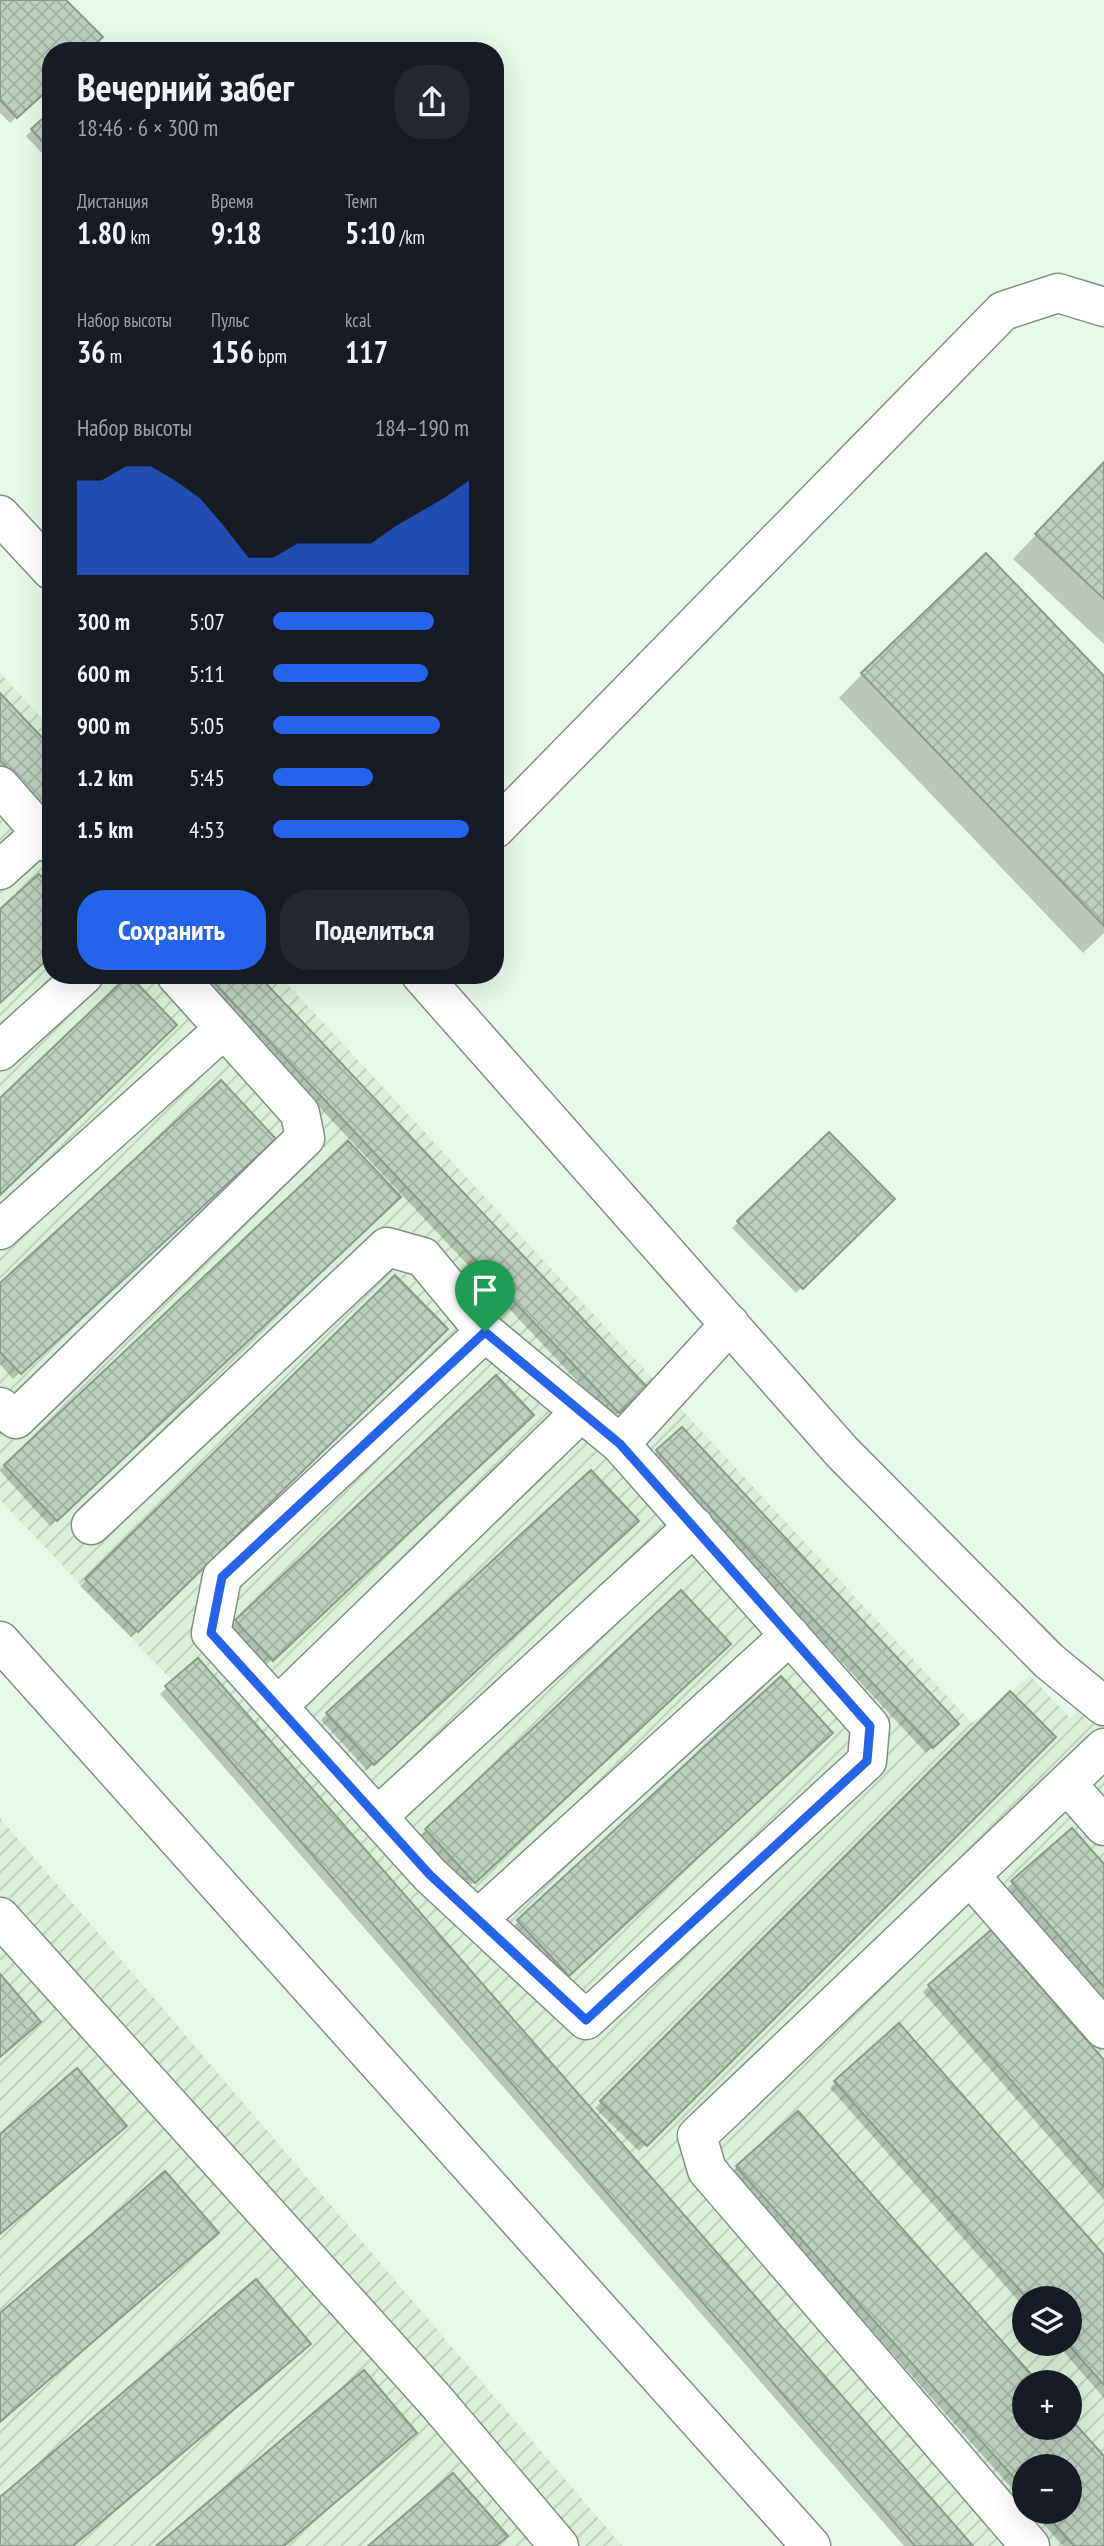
<!DOCTYPE html>
<html lang="ru">
<head>
<meta charset="utf-8">
<style>
	body { margin:0; font-family:"PT Sans Narrow",sans-serif; background:#242831; color:#f1f3f6; height:100vh; display:flex; flex-direction:column; font-size:26px; white-space:nowrap }
	* { box-sizing:border-box; margin:0 }
	p { font-size:23px; color:#9ea1a6 }
	.icon { flex:none; width:38px; height:38px; fill:none; stroke:currentColor; stroke-width:2; stroke-linecap:round; stroke-linejoin:round }
	.map { position:relative; flex:1; overflow:hidden }
	.sheet { position:absolute; left:42px; top:42px; width:462px; height:942px; display:flex; flex-direction:column; background:#171b24; border-radius:28px; box-shadow:0 7px 28px #0002 }
	.sheet>* { flex:none }
	.tools { position:absolute; left:1012px; top:2286px; display:grid; gap:14px }
	.tools a { display:grid; place-items:center; width:70px; height:70px; border-radius:50%; background:#171b24; box-shadow:0 7px 28px #0002; font-size:35px }
	.pin { position:absolute; display:grid; place-items:center; width:60px; height:60px; color:#fff; margin:-72px -30px; border-radius:50% 50% 50% 0; rotate:-45deg; box-shadow:0 0 7px #0007 }
	.pin .icon { rotate:45deg }
	.round { display:grid; place-items:center; flex:none; width:74px; height:74px; border-radius:28px; background:#242831 }
	.head { display:flex; align-items:center; justify-content:space-between; height:119px; padding:0 35px }
	h1 { font-size:38px; font-weight:800; line-height:52px }
	.stats { display:grid; grid-template-columns:repeat(3,1fr); gap:10px; height:119px; padding:7px 35px }
	.stats div { display:grid; align-content:center }
	.stats b { font-size:30px; font-weight:800 }
	.stats small { font-size:19px; font-weight:400 }
	.stats p { font-size:19px }
	.chart { height:196px; padding:14px 35px }
	.chart p { display:flex; justify-content:space-between }
	.chart svg { width:100%; height:126px; margin-top:7px; fill:#2563eb; opacity:.7 }
	.button { display:flex; gap:14px; margin-top:auto; padding:14px 35px }
	.button a { flex:1; height:80px; border-radius:28px; background:#2563eb; color:#fff; font-size:28px; font-weight:800; line-height:80px; text-align:center }
	.button a+a { background:#242831; color:#f1f3f6 }
	ul { padding:0 35px; list-style:none; font-size:23px }
	li { display:grid; grid-template-columns:112px 84px 1fr; align-items:center; height:52px }
	li i { height:18px; border-radius:9px; background:#2563eb }
	.map>svg:first-child { display:block }
	.industrial { fill:url(#industrial-furrows); fill-rule:evenodd }
	.shadow { fill:#0003 }
	.building { fill:url(#building-cross-hatch); stroke:#8c9b8c; stroke-width:2 }
	.lines { fill:none; stroke-linecap:round; stroke-linejoin:round }
	.minor-casing { stroke:#819081; stroke-width:41 }
	.minor { stroke:#fff; stroke-width:38 }
	.route-casing { stroke:#fff; stroke-width:14 }
	.route { stroke:#2563eb; stroke-width:9 }
</style>
</head>
<body>
<div class="map">
<svg width="1104" height="2546" viewBox="0 0 1104 2546">
	<defs>
		<pattern id="industrial-furrows" width="10" height="10" patternUnits="userSpaceOnUse" patternTransform="scale(1.75)"><rect width="10" height="10" fill="#daf0da"/><path d="M-1 1l2-2M0 10L10 0M9 11l2-2" fill="none" stroke="#bacdba"/></pattern>
		<pattern id="building-cross-hatch" width="8" height="8" patternUnits="userSpaceOnUse" patternTransform="scale(1.75)"><rect width="8" height="8" fill="#c0d0c0"/><path d="M0 0l8 8M0 8l8-8" fill="none" stroke="#a4b2a4"/></pattern>
	</defs>
	<rect width="100%" height="100%" fill="#e9f9e9"/>
	<path class="industrial" d="M0 673 51 728V975H279L972 1723 1030 1676 1070 1718 1104 1687V2546H938L180 1689 0 1500ZM1024 2298H1069V2343H1024ZM1024 2382H1069V2427H1024ZM1024 2466H1069V2511H1024Z
		M0 1818 622 2546H0Z"/>
	<path class="shadow" d="M0 0H63L51 51V85L10 123 0 113Z
		M51 113V163L26 136Z
		M1104 463V644L1013 559Z
		M862 674 1104 678V933L1083 953 839 698Z
		M0 695 51 749V827L0 773Z
		M195 975H256L644 1387 612 1418Z
		M829 1134 892 1199 796 1293 732 1228Z
		M348 1143 399 1197 50 1526 0 1471Z
		M267 1145 13 1379 0 1364V1285Z
		M395 1278 445 1329 131 1637 80 1586Z
		M496 1378 531 1415 266 1665 230 1627Z
		M682 1429 957 1724 926 1753 651 1457Z
		M591 1473 631 1527 367 1770 321 1720Z
		M680 1592 728 1644 468 1887 420 1836Z
		M197 1660 970 2546H904L160 1694Z
		M781 1679 825 1739 562 1980 513 1927Z
		M1010 1694 1054 1737 639 2151 595 2108Z
		M1071 1830 1104 1867V1999L1006 1889Z
		M929 1986 1104 2063V2200L923 1992Z
		M836 2082 1104 2258V2398L1056 2343H1069V2298H1024V2307L830 2088Z
		M738 2167 1024 2382V2427L1104 2459V2546H1063L1032 2511H1069V2466H1024V2502L732 2173Z"/>
	<path class="building" d="M0 0H66L103 37 88 51H51V87L17 118 0 100Z
		M51 111V151L31 129Z
		M1104 462V599L1035 534Z
		M986 553 1104 676V926L861 673Z
		M0 693 51 747V814L0 760Z
		M39 874 51 887V956L0 1003V909Z
		M129 975 177 1025 0 1195V1098Z
		M207 975H258L647 1387 619 1413Z
		M221 1080 276 1139 21 1374 0 1352V1283Z
		M829 1132 895 1199 803 1289 737 1221Z
		M348 1141 401 1197 57 1521 4 1465Z
		M395 1275 448 1329 138 1632 85 1579Z
		M496 1375 534 1415 273 1661 235 1620Z
		M682 1427 959 1724 933 1748 656 1450Z
		M591 1470 639 1521 374 1765 326 1713Z
		M681 1590 731 1644 475 1883 425 1829Z
		M198 1658 973 2546H915L165 1686Z
		M781 1676 833 1733 569 1976 517 1920Z
		M1010 1691 1056 1737 647 2146 600 2101Z
		M1072 1828 1104 1864V1987L1011 1881Z
		M991 1930 1104 2060V2187L928 1985Z
		M0 1974 41 2022 0 2057Z
		M899 2023 1104 2255V2385L1067 2343H1069V2298H1027L834 2081Z
		M77 2068 127 2126 0 2234V2134Z
		M798 2111 1038 2382H1024V2427H1069V2417L1104 2456V2546H1074L1043 2511H1069V2466H1024V2489L736 2166Z
		M165 2171 219 2233 0 2422V2313Z
		M256 2279 311 2344 73 2546H0V2497Z
		M364 2370 417 2433 284 2546H156Z
		M453 2473 508 2536 496 2546H368Z"/>
	<g class="lines">
		<defs>
			<path id="minor" d="M0 515 51 570
				M0 786 51 844
				M495 829 1003 311 1058 293 1104 307
				M0 870 41 833
				M421 975 842 1452 1049 1661 1104 1706
				M0 1051 84 975
				M0 1230 224 1029
				M0 1407 16 1419 305 1138 300 1113 176 975
				M620 1444 485 1332 222 1577 211 1633 430 1875 586 2020 867 1761 870 1726 620 1444 730 1324
				M91 1525 387 1247 423 1257 485 1332
				M0 1641 811 2546
				M278 1706 581 1412
				M1067 1784 1104 1826
				M377 1817 694 1526
				M970 1876 1104 2029
				M0 1917 435 2400 559 2546
				M478 1919 790 1635
				M1030 2546 707 2170 697 2136 1104 1748"/>
		</defs>
		<use href="#minor" class="minor-casing"/>
		<use href="#minor" class="minor"/>
	</g>
	<g class="lines">
		<defs>
			<path id="route" d="M485 1332 620 1444 870 1726 867 1761 586 2020 430 1875 211 1633 222 1577Z"/>
		</defs>
		<use href="#route" class="route-casing"/>
		<use href="#route" class="route"/>
	</g>
</svg>
<div class="tools">
<a><svg class="icon" aria-label="layers" viewBox="0 0 24 24"><path d="M12 4l9 5-9 5-9-5zM3 14l9 5 9-5"/></svg></a>
<a>+</a>
<a>−</a>
</div>
<div class="pin" style="left:485px;top:1332px;background:#1e9e55"><svg class="icon" aria-label="arrive" viewBox="0 0 24 24"><path d="M6 21V4h12l-3 4 3 4H6"/></svg></div>
<section class="sheet">
<div class="head"><div><h1>Вечерний забег</h1><p>18:46 · 6 × 300 m</p></div><a class="round"><svg class="icon" aria-label="share" viewBox="0 0 24 24"><path d="M12 15V3M7 8l5-5 5 5M5 13v7h14v-7"/></svg></a></div>
<div class="stats">
<div><p>Дистанция</p><b>1.80<small> km</small></b></div>
<div><p>Время</p><b>9:18</b></div>
<div><p>Темп</p><b>5:10<small> /km</small></b></div>
</div>
<div class="stats">
<div><p>Набор высоты</p><b>36<small> m</small></b></div>
<div><p>Пульс</p><b>156<small> bpm</small></b></div>
<div><p>kcal</p><b>117</b></div>
</div>
<div class="chart"><p><span>Набор высоты</span>184–190 m</p>
<svg viewBox="0 0 160 44" preserveAspectRatio="none"><path d="M0 44V11L10 11L20 6L30 6L40 11L50 17L60 27L70 38L80 38L90 33L100 33L110 33L120 33L130 27L140 22L150 17L160 11V44z"/></svg>
</div>
<ul>
<li><b>300 m</b>5:07<i style="width:82%"></i></li>
<li><b>600 m</b>5:11<i style="width:79%"></i></li>
<li><b>900 m</b>5:05<i style="width:85%"></i></li>
<li><b>1.2 km</b>5:45<i style="width:51%"></i></li>
<li><b>1.5 km</b>4:53<i style="width:100%"></i></li>
</ul>
<div class="button"><a>Сохранить</a><a>Поделиться</a></div>
</section>
</div>
</body>
</html>
